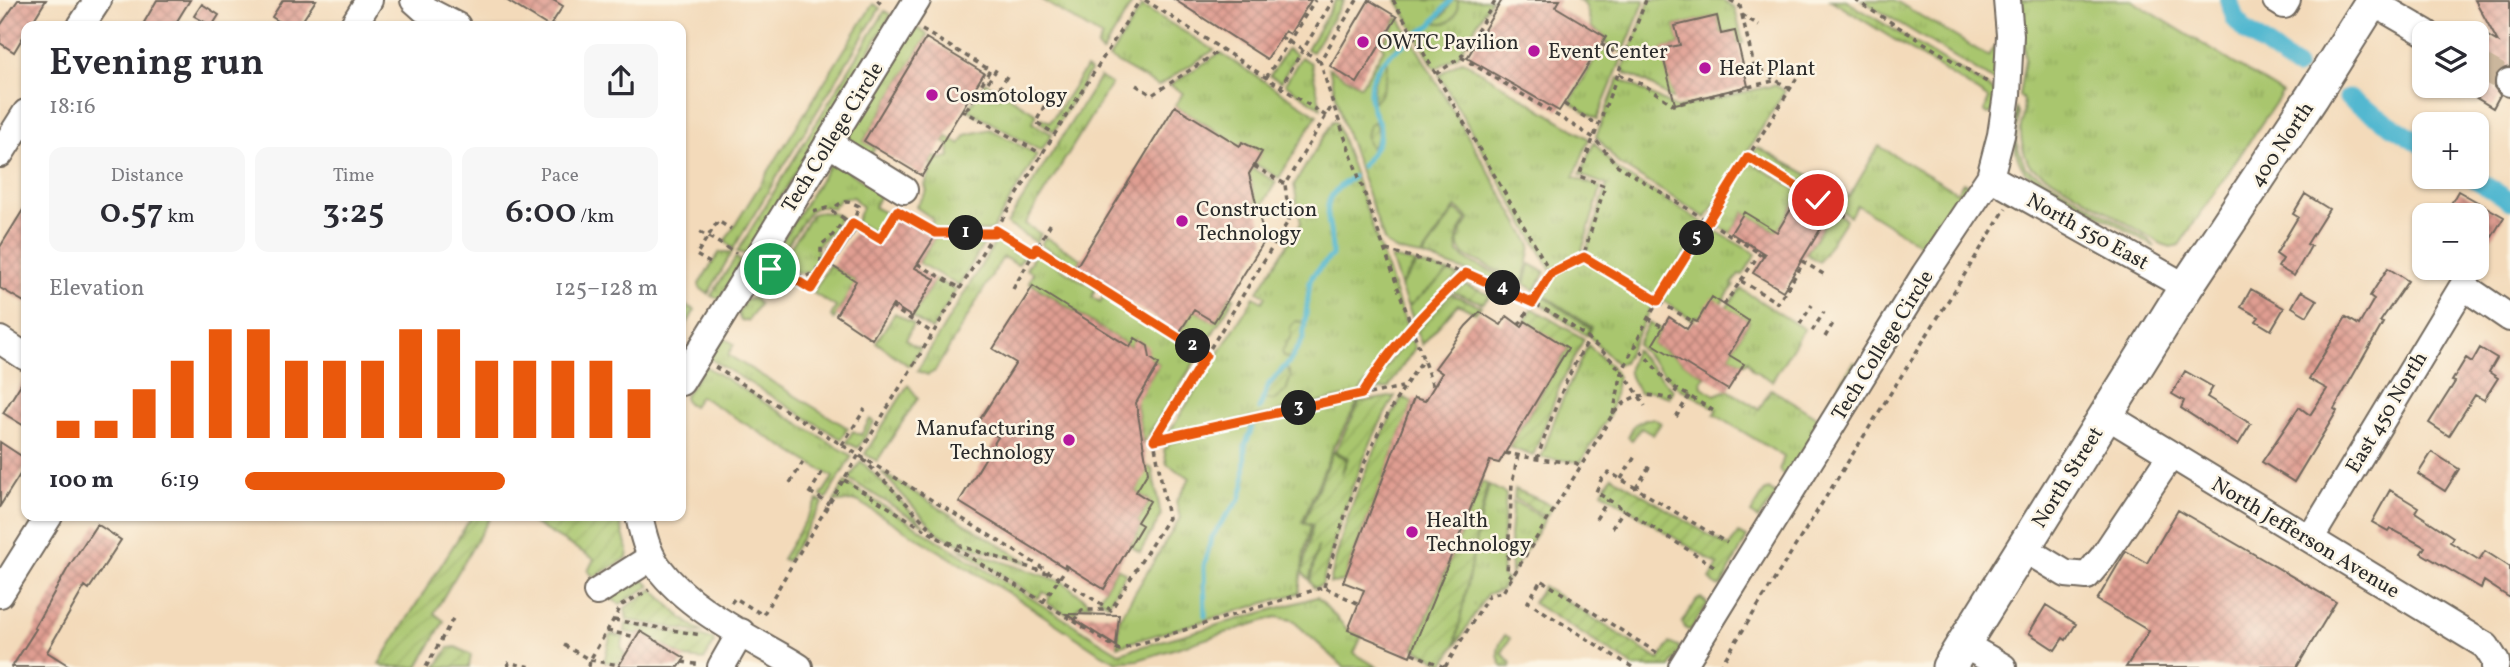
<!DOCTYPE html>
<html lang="en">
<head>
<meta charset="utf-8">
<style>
	body { margin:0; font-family:Vollkorn,serif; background:#f7f7f7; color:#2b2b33; height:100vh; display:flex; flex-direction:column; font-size:26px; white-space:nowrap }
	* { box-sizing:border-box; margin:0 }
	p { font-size:23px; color:#7c7c81 }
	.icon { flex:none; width:38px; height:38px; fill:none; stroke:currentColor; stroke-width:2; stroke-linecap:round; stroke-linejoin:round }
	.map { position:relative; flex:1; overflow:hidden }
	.drawer { position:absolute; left:21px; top:21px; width:665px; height:500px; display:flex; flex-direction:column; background:#fff; border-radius:14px; box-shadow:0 2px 5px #0004 }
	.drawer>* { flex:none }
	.fabs { position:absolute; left:2412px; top:21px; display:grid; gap:14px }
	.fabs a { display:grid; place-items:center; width:77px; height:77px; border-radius:14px; background:#fff; box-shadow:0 2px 5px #0004; font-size:35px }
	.pin { position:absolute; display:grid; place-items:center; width:60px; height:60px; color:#fff; margin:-30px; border:4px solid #fff; border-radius:50%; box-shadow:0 2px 7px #0007 }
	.km { position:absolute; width:35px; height:35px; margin:-18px; border-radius:50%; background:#222; color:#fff; font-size:19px; line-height:35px; text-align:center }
	.round { display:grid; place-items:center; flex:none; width:74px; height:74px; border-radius:14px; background:#f7f7f7 }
	.headline { display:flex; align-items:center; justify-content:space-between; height:119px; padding:0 28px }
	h1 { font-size:38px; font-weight:600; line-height:52px }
	.stats { display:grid; grid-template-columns:repeat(3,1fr); gap:10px; height:119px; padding:7px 28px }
	.stats div { display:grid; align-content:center; border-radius:14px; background:#f7f7f7; text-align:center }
	.stats b { font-size:35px; font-weight:600 }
	.stats small { font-size:19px; font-weight:400 }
	.stats p { font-size:19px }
	.chart { height:196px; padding:14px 28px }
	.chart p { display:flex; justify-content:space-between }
	.chart svg { width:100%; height:126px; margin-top:7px; stroke:#ea580c; stroke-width:6 }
	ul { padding:0 28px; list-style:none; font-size:23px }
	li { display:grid; grid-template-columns:112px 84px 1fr; align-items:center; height:52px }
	li i { height:18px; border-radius:9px; background:#ea580c }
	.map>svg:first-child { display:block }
	.grass { fill:url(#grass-tufts); stroke:#6a784c; stroke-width:2 }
	.garden { fill:url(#garden-furrows); stroke:#6a784c; stroke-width:2 }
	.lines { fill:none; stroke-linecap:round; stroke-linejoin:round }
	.stream { stroke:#52b8d0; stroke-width:5 }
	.canal { stroke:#52b8d0; stroke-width:19 }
	.building { fill:url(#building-cross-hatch) }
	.minor-tunnel { stroke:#cbb79d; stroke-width:26; stroke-dasharray:26 13; stroke-linecap:butt }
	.minor-casing { stroke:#71685d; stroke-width:30 }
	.major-casing { stroke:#71685d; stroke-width:37 }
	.path { stroke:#71685d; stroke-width:3.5; stroke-dasharray:5 5; stroke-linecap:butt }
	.minor { stroke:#fff; stroke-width:26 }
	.major { stroke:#fff; stroke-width:33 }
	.path-bridge { stroke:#71685d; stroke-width:3.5; stroke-dasharray:5 5; stroke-linecap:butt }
	.route-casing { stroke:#fff; stroke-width:14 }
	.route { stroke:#ea580c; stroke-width:9 }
	.poi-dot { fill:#b5179e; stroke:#fcf5e5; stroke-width:2.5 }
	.labels { text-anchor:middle; stroke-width:5; stroke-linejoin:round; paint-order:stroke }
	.poi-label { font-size:21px; fill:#2b2b2b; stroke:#fcf5e5; text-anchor:start }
	.street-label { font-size:21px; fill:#2b2b2b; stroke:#fcf5e5 }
</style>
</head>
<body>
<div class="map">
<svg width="2510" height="667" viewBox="0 0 2510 667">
	<defs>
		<pattern id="grass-tufts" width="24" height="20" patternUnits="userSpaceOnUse" patternTransform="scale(1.75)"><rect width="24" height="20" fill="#a9c66e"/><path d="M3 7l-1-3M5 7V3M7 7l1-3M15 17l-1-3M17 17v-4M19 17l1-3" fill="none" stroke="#92aa5f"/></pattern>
		<pattern id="garden-furrows" width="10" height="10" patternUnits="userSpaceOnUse" patternTransform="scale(1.75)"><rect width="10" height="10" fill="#a9c66e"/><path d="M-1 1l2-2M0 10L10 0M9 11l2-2" fill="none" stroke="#92aa5f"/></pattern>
		<pattern id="building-cross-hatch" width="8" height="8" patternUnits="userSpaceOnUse" patternTransform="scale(1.75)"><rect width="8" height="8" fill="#e09e92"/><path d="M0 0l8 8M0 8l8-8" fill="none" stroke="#b68177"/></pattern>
	</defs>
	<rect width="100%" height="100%" fill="#fcf5e5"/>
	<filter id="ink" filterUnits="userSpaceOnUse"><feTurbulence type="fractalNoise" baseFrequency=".0143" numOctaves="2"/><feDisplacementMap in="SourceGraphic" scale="14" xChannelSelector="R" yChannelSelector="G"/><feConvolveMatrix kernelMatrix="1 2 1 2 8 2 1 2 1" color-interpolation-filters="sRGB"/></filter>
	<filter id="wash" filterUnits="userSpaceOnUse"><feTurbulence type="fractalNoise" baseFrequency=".00686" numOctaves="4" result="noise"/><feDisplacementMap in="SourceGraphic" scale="28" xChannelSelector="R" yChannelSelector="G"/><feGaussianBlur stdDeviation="1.57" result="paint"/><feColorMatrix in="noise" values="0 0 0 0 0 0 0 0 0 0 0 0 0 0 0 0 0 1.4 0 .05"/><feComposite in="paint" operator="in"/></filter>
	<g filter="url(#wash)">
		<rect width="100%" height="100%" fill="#f3daba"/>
		<path class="grass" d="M1042 0H1134L1102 53 1097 47 1102 37Z
			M1397 0H1491L1458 56 1435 69Z
			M1578 0H1645L1623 53 1603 42 1606 37 1592 28 1586 6Z
			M1650 0H1722L1735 9 1743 43 1738 44 1734 31 1721 34 1717 16 1675 26 1680 45 1662 49 1674 99H1671L1646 82 1625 73 1623 68Z
			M1831 0H1845L1997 93 1992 113 1988 114 1984 111 1989 99Z
			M1862 0H1894L1988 56 1993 48 1998 46 1997 83Z
			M2021 0H2131L2282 93 2179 245 2171 247 2162 244 2029 165C2023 152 2020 140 2021 126 2022 116 2025 108 2023 98L2019 96 2025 59Z
			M873 4 880 8 733 249 725 241Z
			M1142 6 1214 50 1158 86 1109 58Z
			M885 11 891 15 746 254 737 252Z
			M1398 18 1400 19 1531 245 1524 283 1464 255C1453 242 1461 231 1470 219L1456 207 1421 256C1407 253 1392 253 1384 240L1342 120 1329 68 1361 86 1384 48 1382 45Z
			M919 29 928 35 864 141 875 148 870 156 849 142 847 137 913 30Z
			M1287 49 1296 55 1281 82 1270 76Z
			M1601 49 1621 61 1597 119 1570 102Z
			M1220 53 1317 115 1279 178 1255 164 1261 152 1243 142 1238 148 1229 143 1230 139 1175 106 1183 93 1170 85Z
			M1301 57 1311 63 1321 108 1285 84Z
			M1462 60 1589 139 1574 177 1601 188 1580 257 1551 270 1439 75Z
			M1086 68 1090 71 1054 131 1040 122 1042 118 1050 122Z
			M1100 77 1111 84 1025 224 1041 234 1036 242 1007 224Z
			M1619 78 1676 108 1775 85 1785 91 1706 218 1619 164 1596 136Z
			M985 82 1037 114 1032 123 1052 134 1041 151 968 110Z
			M2016 108 2018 112 2016 142 2025 167 2149 240 2155 247 2025 172C2011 153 2014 131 2016 108Z
			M1333 121H1336L1407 327 1358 394 1167 436 1254 297 1262 302 1266 296 1258 291 1301 223 1294 185Z
			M991 129 1037 155 992 231H937L929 227 933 219 916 207 927 191 925 185 933 165 930 163 934 157 940 159 950 157 949 145 943 142 947 137 960 144 966 135Z
			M1594 142 1616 169 1704 223 1658 298 1585 255 1607 185 1580 175Z
			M1879 146 1957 192 1963 182 1969 185 1920 260 1919 256 1924 247 1857 205 1850 216 1751 157 1757 147 1849 197Z
			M1748 160 1813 200 1808 208 1796 201 1777 232 1744 212 1731 233 1710 221Z
			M832 161 881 193 874 207 889 215 877 234 856 222 862 207 853 197 840 199 833 208 819 206 811 210 780 255 786 271 776 265 778 260 773 255Z
			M1252 168 1276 182 1258 212 1249 174Z
			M1819 202 1846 219 1819 262 1806 254 1826 221 1815 213Z
			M1455 210 1467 219 1457 236 1458 253 1470 262 1511 279 1504 285 1423 256Z
			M819 212 833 213 840 217 831 233 819 243 817 248 819 260 816 267 811 272 798 273 787 265 785 256 812 214Z
			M843 224H849L825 260 822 255 823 246 834 237Z
			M1707 226 1756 254 1743 275 1739 274 1732 284 1734 286 1721 303 1700 318 1696 316 1693 320 1662 300Z
			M989 235 959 286 919 263 934 238Z
			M999 236 1027 252 1018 265 1003 257 935 371 928 375 917 371Z
			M1045 237 1081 259 1076 267 1041 245Z
			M720 252H732L708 294 700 288 699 284Z
			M1036 253 1095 289 1092 297 1100 302 1104 295 1199 355 1143 443 1136 401 1159 364 1150 358 1135 339 1130 347 1029 282 1033 273 1026 269Z
			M736 257 741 262 720 299 711 296Z
			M1391 258 1415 263 1400 286Z
			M1584 260 1652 300V306L1623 363 1617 364 1588 335 1592 327 1541 293 1552 274Z
			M1417 264 1449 272 1408 307 1400 287Z
			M1530 264 1545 272 1535 290 1525 284Z
			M829 265 856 281 834 319 831 316 836 307 813 293Z
			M935 279 956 290 932 330 912 317Z
			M1741 289 1804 329 1772 381 1753 370 1748 360 1744 364 1729 355 1749 321 1726 307Z
			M1540 294 1590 328 1586 335 1536 301Z
			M1230 296 1234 298 1203 349 1179 333 1194 310 1214 322Z
			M754 298 759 304 748 321H741L738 314 746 300Z
			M686 306 695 310 681 334V315Z
			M895 313 913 324 906 340 916 347H921L909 366 876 342Z
			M1649 322 1661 330 1653 344 1705 376 1701 381 1702 387 1715 395 1728 390 1759 409 1771 389 1818 418 1854 362 1858 364 1788 474H1782L1779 470 1784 457 1714 414 1717 409 1676 386 1637 345Z
			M724 338 734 344 728 355 848 428 841 439 709 358Z
			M1588 345 1611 366 1618 377 1610 414 1581 462 1541 458 1559 407Z
			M1635 350 1673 390 1669 397 1651 391 1640 393C1626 373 1626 373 1635 350Z
			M705 366 852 456 826 499 821 496 833 477 700 396 693 406 687 403 684 397Z
			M908 385 918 398 877 461 865 454Z
			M1358 402 1334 446 1302 522 1311 526 1304 553 1299 593 1118 646 1119 619 1180 518 1176 502 1190 478 1167 464 1164 450 1169 443Z
			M870 419 874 422 858 448 846 442 853 431 861 435Z
			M861 461 925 526 849 479Z
			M1147 466 1152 469 1161 516 1140 552 1130 546 1142 526 1137 522 1150 501 1136 492Z
			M881 472 1031 564 953 541 938 533Z
			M845 482 1119 653 1317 597 1348 630 1362 636 1354 653 1377 667H1344L1292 620 1276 617 1138 660 1117 662 1098 652 1023 602 857 501 834 502Z
			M1489 485 1506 494 1502 545 1503 577 1507 580 1501 590 1487 594 1456 645 1464 588Z
			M818 500 823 503 787 561 782 559Z
			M1513 501 1545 519 1511 574 1510 536Z
			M958 547 1063 582 1092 605 1079 606 1072 617 1047 603 1050 596 1043 592 1038 598Z
			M1117 568 1126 573 1108 604 1099 598Z
			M611 634 624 637 621 647 625 655 620 663 604 662Z"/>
		<path class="garden" d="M1336 0H1344L1312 52 1307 49Z
			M1453 0H1458C1458 15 1452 27 1435 22L1445 13Z
			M1386 59C1389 70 1384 96 1373 102 1372 86 1375 71 1386 59Z
			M1375 121 1378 137 1371 148C1364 139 1365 127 1375 121Z
			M1449 272 1459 276 1414 321 1408 307Z
			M1463 284 1491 295 1483 303 1452 292Z
			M1450 294 1481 306 1475 313 1458 304 1422 345 1416 331Z
			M1532 308 1584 339 1560 386 1533 456 1509 447 1568 349 1525 321Z
			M1295 321 1303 322C1305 335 1297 348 1290 359L1284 357 1282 351 1291 336 1290 327Z
			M1410 336 1415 348 1388 388 1370 391 1398 350Z
			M1287 367 1291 376 1286 391 1275 400 1265 399 1269 387Z
			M1395 396C1360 455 1340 519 1322 585L1314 588 1310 582 1318 546 1309 580 1302 572 1313 525 1304 522 1333 452 1346 459 1341 476 1348 458 1335 451 1360 402Z
			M1402 397 1413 402 1343 582 1330 583C1344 516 1369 456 1402 397Z
			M1645 419H1654L1661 423 1653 435 1641 428 1632 440 1628 437 1634 425Z
			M1612 476 1729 547 1738 533 1747 537 1722 585 1717 586 1710 579 1718 565 1602 492Z
			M1482 482 1487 484 1455 646 1444 664 1414 648Z
			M1515 489 1553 506 1546 517 1514 498Z
			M1769 489 1776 495 1758 519 1751 513 1765 491Z
			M472 516H491L434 613 444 621 418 667H384L379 664Z
			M530 516H618L628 551 627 558 594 577 588 571 594 559 528 520Z
			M640 576 650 586 620 604 610 598Z
			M1543 586 1659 660 1670 643 1679 646 1681 650 1670 667H1635L1533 603Z
			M653 589 682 618 703 633 627 620 625 608Z
			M1701 598 1708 604 1690 630 1686 629 1682 623 1697 600Z
			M626 624 713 639 714 643 704 660 685 658 640 631 638 634 625 632Z
			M1505 635 1510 638 1502 653 1511 663 1510 667H1503C1495 655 1497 647 1505 635Z
			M456 647 471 655 469 667H436L449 648Z"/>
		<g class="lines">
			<path class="stream" d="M1419 33 1431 25 1451 0
				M1362 166C1368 158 1376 149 1379 138 1382 128 1378 122 1374 113 1361 80 1382 57 1408 42
				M1259 409 1269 384 1290 361 1303 339 1310 281 1313 275 1332 255C1333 217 1312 202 1353 177
				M1205 616 1204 566 1211 539 1223 520 1240 499 1244 485 1245 446 1252 428"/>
			<path class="canal" d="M2229 0 2235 19 2246 31 2296 67
				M2348 98 2424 146
				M2472 177 2510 201"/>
		</g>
		<g id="blocks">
			<path class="building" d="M18 0H46L30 26H26V32L14 52 0 43V26Z
				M157 0H190L174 26H142Z
				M283 0H316L299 26H286L272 17Z
				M506 0H553L563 6 550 26H548Z
				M1175 0H1311L1290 34 1285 31 1267 59Z
				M1369 0 1397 17 1357 83 1330 66Z
				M1502 0H1560L1556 7 1606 37 1559 111 1467 58Z
				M2475 0H2510V67L2498 70 2494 77V87L2500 95 2493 108 2457 86H2476V29L2498 42Z
				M202 4 219 15 212 26 194 16Z
				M1717 16 1721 34 1735 31 1748 86 1675 104 1661 49 1680 45 1675 26Z
				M926 38 984 73 922 176 864 141Z
				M1175 106 1240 146 1242 142 1262 152 1249 174 1265 240 1214 322 1194 310 1179 333 1075 269Z
				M2458 191 2504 217 2492 237 2476 228V215H2454L2447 211Z
				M2305 194 2329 209 2307 244 2311 246 2294 276 2278 267 2283 259 2276 254 2298 217 2293 214Z
				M1796 201 1826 220 1783 291 1753 273 1765 254 1731 233 1744 212 1777 232Z
				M26 205V303L0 288V247Z
				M897 216 934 238 915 268 935 279 912 317 893 305 872 339 836 315 856 281 832 266 856 230 881 243Z
				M2388 268 2408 281 2380 322 2383 323 2334 409 2337 411 2294 482 2262 462 2299 407 2310 415 2327 389 2309 379 2346 317 2359 325 2374 299 2370 296Z
				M1033 286 1130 347 1135 338 1148 346 1150 358 1159 364 1136 403 1148 472 1136 492 1150 501 1137 522 1142 525 1104 589 1065 565 1064 567 959 502 998 437 977 424 1016 363 993 349Z
				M2251 289 2284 308 2271 330 2256 321 2259 317 2241 307Z
				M2301 291 2317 300 2307 316 2292 307Z
				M1712 297 1749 321 1729 355 1744 364 1728 390 1653 344 1669 317 1687 329 1693 320 1697 322Z
				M1480 312 1501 325 1507 316 1522 327 1525 321 1568 348 1499 463 1490 461 1410 656 1348 630 1364 590 1343 582 1414 398 1425 401 1442 373 1435 368 1466 326Z
				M2480 348 2497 358 2489 372 2498 378 2484 400 2475 395 2449 436 2429 423 2455 382 2452 381 2466 358 2472 362Z
				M2185 371 2213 387 2207 397 2251 424 2238 445 2181 408 2184 401 2172 394Z
				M26 376V427L3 413Z
				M0 442 26 459V465L0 506Z
				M2432 452 2459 469 2445 491 2418 474Z
				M2390 490 2418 507 2415 512 2453 537 2450 542 2479 560 2485 551 2510 567V598L2484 581 2481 588 2421 553 2425 547 2390 528 2388 531 2372 522Z
				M2178 510 2336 602 2297 667H2126L2149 631 2097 600 2126 551 2147 563Z
				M97 524 121 540 89 589 85 586 47 652 71 667H12L36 629 34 628 68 568Z
				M2046 605 2076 624 2066 640 2063 638 2055 650 2029 633Z
				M1066 614 1119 615 1116 646Z
				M640 631 685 658 679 667H618Z"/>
		</g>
	</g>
	<g filter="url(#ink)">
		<use href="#blocks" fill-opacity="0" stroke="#71685d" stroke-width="2"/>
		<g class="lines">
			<path class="minor-tunnel" d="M2476 63 2509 82"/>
			<defs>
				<path id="minor" d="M414 0 424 9 457 26
					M2276 0 2284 5 2287 0
					M2369 0 2426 33
					M81 26 98 0
					M353 26 369 0
					M2509 82 2510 83
					M828 143 904 190
					M0 154 26 113
					M1990 177 2186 287
					M0 340 26 357
					M681 382 917 0
					M2106 415 2486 646 2496 662 2495 667
					M639 516C643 534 647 552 658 567 690 611 753 639 799 667
					M2310 539 2463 286 2510 318
					M2023 548 2066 574 2087 576 2103 557 2171 455
					M597 592 652 557
					M0 594 49 516
					M1963 644 2003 667
					M721 667 741 632
					M1682 667 1925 274 1990 177 2001 135 2007 94 2010 35 2007 0"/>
				<path id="major" d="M1949 667 2186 287 2312 97 2373 0"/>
			</defs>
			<use href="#minor" class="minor-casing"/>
			<use href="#major" class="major-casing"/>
			<path class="path" d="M877 0 884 7
				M1145 0 1326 116
				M1357 0 1320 61 1333 104 1433 387
				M1393 0 1551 273
				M1646 0 1579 176 1605 186 1583 257 1692 321
				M1730 0 1740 6 1742 15 1759 25
				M1855 0 1987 82
				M1742 15 1754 66 1790 89
				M922 30 990 70 965 112
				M1281 37 1320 61
				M1601 44 1625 59
				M1461 57 1594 138 1617 165 1764 256
				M1436 74 1461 57 1496 0
				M1619 74 1644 85 1674 105 1777 80
				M1266 78 1315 0
				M988 82 998 67
				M1136 85 1152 95 1222 49
				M1280 88 1333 0
				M999 89 1009 73
				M1049 97 1036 122 1055 134
				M1564 104 1598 125
				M962 110 1042 154
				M1748 157 1849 218
				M1254 166 1285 184
				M1814 208 1818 200
				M813 212 827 208 845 219
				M996 230 1034 253 1036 249 1206 355
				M700 232 736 253
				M1386 250C1483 276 1593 312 1645 406
				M783 259 787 269 793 274
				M1802 261 1825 275
				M710 263 696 255 718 221 731 229
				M918 264 960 288
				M775 269 811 289
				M790 279 793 274 805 277C823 269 821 262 821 245L832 236 845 219 853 223 859 206C847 200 842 200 832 210
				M1741 281 1778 303 1804 262
				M1013 289 1051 223
				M810 291 853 223 880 239 897 211 936 233H994
				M1724 305 1760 253
				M891 307 933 333
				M1648 318 1663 327
				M1800 324 1812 305
				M1519 325 1551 273 1583 257
				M1812 331 1824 312
				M1825 337 1835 320
				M1634 343 1662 376 1677 389 1714 411
				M715 367 1111 610 1168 518 1154 440 1289 220 1285 184 1333 104
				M1362 394C1390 347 1426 310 1466 273
				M1613 414 1622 372 1648 318 1803 68
				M1676 417 1689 396
				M1154 440 1402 387
				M842 445 865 409
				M1505 453 1537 459 1576 463 1580 466
				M863 459 936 534
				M1537 459C1551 419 1565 376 1589 340
				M1621 479 1636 455
				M844 480 1074 621 1082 610H1111
				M790 483 803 462
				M1636 488 1651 464
				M810 492 829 504
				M809 494 823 471
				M1596 519 1608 500
				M1612 528 1624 509
				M948 542 1050 574
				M1714 566 1596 492 1601 480 1609 472 1727 543
				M1512 577 1507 573 1512 483 1518 455
				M1324 587C1346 505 1371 428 1424 359
				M731 603 735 598 763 615 793 563 1042 154 1140 0
				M614 620 701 635
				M1074 621 1119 650 1324 587 1359 604
				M607 631 636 637
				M564 645 590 660 619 665
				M1412 653 1444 667
				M682 662 701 665
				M426 667 455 615
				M508 667 509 663 532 667
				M589 667 590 660 622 605 649 590
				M1445 667 1489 595 1503 592 1613 414C1633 392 1643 393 1671 399L1677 389
				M1632 667 1528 602 1541 580 1659 654
				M1720 667 2006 208"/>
			<use href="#minor" class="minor"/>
			<use href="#major" class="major"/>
			<path class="path-bridge" d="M1043 602 1067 567"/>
		</g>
	</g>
	<g class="lines" filter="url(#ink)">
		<defs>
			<path id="route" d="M770 269 777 268 811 289 853 223 880 239 897 211 936 233H994L996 230 1034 253 1036 248 1206 355 1154 440 1362 394C1390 347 1426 310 1466 273L1533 303 1551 273 1584 257 1658 301 1748 157 1818 200"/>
		</defs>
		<use href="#route" class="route-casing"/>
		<use href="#route" class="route"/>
	</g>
	<g class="poi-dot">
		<circle cx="1363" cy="42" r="7"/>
		<circle cx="1534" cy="51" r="7"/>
		<circle cx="1705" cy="68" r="7"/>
		<circle cx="932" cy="95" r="7"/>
		<circle cx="1182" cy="221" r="7"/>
		<circle cx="1069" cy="440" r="7"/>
		<circle cx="1412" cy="532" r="7"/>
	</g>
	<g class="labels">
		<g class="poi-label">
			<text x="1377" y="49">OWTC Pavilion</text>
			<text x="1548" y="58">Event Center</text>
			<text x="1719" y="75">Heat Plant</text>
			<text x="946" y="102">Cosmotology</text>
			<text x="1196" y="216">Construction<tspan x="1196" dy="24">Technology</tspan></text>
			<text x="1055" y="435" text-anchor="end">Manufacturing<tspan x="1055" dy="24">Technology</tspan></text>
			<text x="1426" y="527">Health<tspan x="1426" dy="24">Technology</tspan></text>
		</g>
		<g class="street-label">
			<text transform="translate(832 137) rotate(-58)" y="7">Tech College Circle</text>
			<text transform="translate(2281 144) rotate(-56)" y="7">400 North</text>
			<text transform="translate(2088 231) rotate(29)" y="7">North 550 East</text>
			<text transform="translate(1882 345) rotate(-58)" y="7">Tech College Circle</text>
			<text transform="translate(2386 412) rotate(-59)" y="7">East 450 North</text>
			<text transform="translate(2067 477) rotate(-58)" y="7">North Street</text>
			<text transform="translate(2306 537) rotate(31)" y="7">North Jefferson Avenue</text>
		</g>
	</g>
</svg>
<div class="fabs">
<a><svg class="icon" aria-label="layers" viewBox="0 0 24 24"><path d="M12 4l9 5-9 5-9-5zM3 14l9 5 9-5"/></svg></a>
<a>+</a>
<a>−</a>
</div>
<div class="pin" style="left:770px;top:269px;background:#1e9e55"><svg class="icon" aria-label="arrive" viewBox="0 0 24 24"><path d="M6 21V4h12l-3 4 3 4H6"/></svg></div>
<div class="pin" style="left:1818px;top:200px;background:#d93025"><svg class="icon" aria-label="check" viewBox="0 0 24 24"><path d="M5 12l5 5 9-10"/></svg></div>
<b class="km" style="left:966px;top:233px">1</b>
<b class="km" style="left:1193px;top:346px">2</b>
<b class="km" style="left:1299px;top:408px">3</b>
<b class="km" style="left:1503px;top:288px">4</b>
<b class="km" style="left:1697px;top:238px">5</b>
<section class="drawer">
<div class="headline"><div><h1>Evening run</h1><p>18:16</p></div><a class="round"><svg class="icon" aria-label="share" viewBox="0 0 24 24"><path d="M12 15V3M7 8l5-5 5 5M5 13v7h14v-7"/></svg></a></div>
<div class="stats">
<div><p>Distance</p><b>0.57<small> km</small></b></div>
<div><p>Time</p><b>3:25</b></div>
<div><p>Pace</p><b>6:00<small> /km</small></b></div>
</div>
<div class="chart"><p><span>Elevation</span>125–128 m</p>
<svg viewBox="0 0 160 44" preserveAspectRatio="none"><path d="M5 44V38M15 44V38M25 44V27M35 44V17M45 44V6M55 44V6M65 44V17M75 44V17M85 44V17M95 44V6M105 44V6M115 44V17M125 44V17M135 44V17M145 44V17M155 44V27"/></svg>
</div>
<ul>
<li><b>100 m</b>6:19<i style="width:63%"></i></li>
</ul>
</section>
</div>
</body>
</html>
